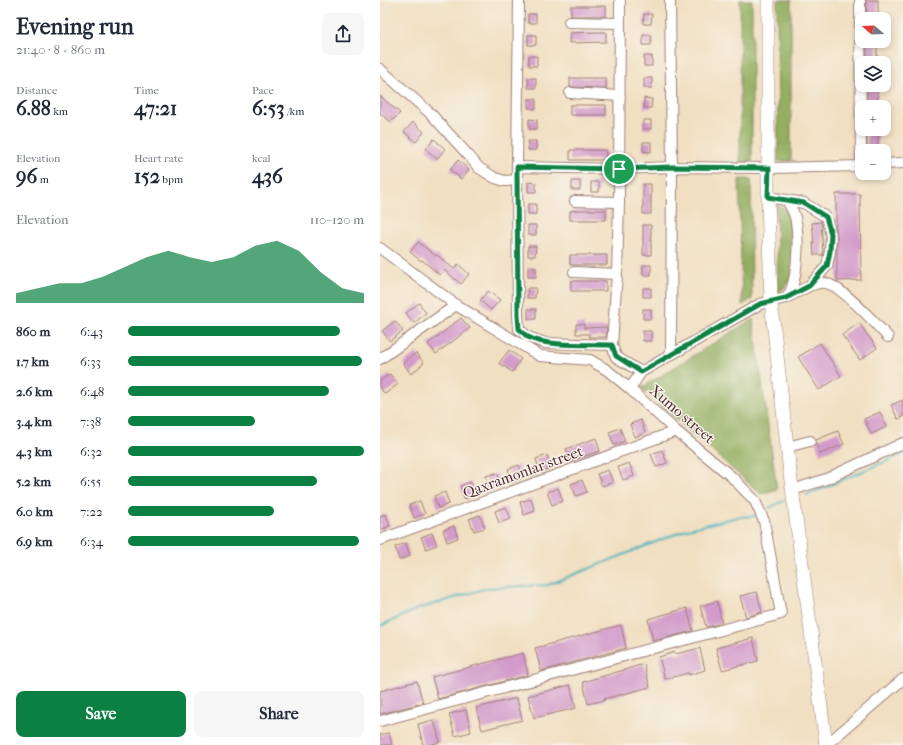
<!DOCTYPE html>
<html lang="en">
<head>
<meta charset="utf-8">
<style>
	body { margin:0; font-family:"IM FELL French Canon",serif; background:#f6f6f7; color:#1f2937; height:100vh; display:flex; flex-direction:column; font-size:15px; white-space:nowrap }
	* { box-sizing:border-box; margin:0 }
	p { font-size:13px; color:#747a83 }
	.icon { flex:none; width:22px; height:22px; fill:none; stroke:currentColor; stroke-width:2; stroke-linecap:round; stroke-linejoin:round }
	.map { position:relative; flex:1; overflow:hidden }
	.drawer { display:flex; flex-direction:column; background:#fff; width:380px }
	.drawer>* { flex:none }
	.needle { width:26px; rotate:289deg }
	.buttons { position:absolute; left:475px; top:12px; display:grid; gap:8px }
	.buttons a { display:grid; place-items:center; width:36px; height:36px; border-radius:8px; background:#fff; box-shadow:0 2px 6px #0003; font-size:20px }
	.pin { position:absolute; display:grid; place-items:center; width:34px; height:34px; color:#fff; margin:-17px; border:2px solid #fff; border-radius:50%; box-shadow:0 1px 4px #0007 }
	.round { display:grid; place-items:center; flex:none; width:42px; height:42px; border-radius:8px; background:#f6f6f7 }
	.headline { display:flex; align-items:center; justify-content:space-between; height:68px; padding:0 16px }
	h1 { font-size:22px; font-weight:800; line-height:30px }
	.figures { display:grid; grid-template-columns:repeat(3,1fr); gap:6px; height:68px; padding:4px 16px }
	.figures div { display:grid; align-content:center }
	.figures b { font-size:20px; font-weight:800 }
	.figures small { font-size:11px; font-weight:400 }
	.figures p { font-size:11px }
	.chart { height:112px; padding:8px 16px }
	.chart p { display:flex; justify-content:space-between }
	.chart svg { width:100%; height:72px; margin-top:4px; fill:#0b8043; opacity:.7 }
	.button { display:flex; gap:8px; margin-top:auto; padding:8px 16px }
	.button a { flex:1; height:46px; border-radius:8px; background:#0b8043; color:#fff; font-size:16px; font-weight:800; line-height:46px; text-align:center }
	.button a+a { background:#f6f6f7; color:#1f2937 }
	ul { padding:0 16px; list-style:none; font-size:13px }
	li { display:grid; grid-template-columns:64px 48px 1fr; align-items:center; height:30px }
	li i { height:10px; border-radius:5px; background:#0b8043 }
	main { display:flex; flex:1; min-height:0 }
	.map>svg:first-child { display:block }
	.forest { fill:#93af61; stroke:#6e6746 }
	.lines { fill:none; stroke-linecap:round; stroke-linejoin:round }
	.stream { stroke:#43b2be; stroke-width:2 }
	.building { fill:#d39bcb }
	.minor-casing { stroke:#9e7f76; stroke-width:12 }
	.major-casing { stroke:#9e7f76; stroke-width:14 }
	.minor { stroke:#fff; stroke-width:10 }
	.major { stroke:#fff; stroke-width:13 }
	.route-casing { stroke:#fff; stroke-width:8 }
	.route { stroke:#0b8043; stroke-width:5 }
	.labels { text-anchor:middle; stroke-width:3; stroke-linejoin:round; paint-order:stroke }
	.street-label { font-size:15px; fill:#4a1f2b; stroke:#f7f3e8 }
</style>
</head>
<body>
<main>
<section class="drawer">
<div class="headline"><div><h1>Evening run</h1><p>21:40 · 8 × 860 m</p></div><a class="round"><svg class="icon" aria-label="share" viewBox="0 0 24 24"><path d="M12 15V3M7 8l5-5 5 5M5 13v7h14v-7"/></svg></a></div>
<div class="figures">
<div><p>Distance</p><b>6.88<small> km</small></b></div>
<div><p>Time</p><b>47:21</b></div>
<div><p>Pace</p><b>6:53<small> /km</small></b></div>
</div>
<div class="figures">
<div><p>Elevation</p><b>96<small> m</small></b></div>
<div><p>Heart rate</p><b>152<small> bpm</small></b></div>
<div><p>kcal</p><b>436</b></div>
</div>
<div class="chart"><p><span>Elevation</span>110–120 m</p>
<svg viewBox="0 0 160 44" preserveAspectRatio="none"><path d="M0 44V38L10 35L20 32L30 32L40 28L50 22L60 16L70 12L80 16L90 19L100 16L110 9L120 6L130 12L140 25L150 35L160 38V44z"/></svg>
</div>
<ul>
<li><b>860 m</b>6:43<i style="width:90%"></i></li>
<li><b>1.7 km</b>6:33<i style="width:99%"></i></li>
<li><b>2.6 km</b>6:48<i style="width:85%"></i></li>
<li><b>3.4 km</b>7:38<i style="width:54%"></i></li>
<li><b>4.3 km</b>6:32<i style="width:100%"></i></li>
<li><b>5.2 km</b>6:55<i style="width:80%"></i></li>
<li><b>6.0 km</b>7:22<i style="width:62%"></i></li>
<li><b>6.9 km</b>6:34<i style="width:98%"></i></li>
</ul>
<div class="button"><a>Save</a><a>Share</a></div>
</section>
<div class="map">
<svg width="523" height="745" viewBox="0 0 523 745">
	<rect width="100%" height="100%" fill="#f7f3e8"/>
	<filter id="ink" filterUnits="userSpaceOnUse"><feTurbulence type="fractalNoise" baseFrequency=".025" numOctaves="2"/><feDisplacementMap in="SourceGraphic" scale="8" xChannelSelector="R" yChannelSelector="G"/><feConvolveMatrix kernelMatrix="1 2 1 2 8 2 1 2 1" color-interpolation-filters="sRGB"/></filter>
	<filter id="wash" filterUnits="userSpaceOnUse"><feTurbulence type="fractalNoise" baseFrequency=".012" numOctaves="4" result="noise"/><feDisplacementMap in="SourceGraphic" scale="16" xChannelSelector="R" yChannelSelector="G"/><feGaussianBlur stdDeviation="0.9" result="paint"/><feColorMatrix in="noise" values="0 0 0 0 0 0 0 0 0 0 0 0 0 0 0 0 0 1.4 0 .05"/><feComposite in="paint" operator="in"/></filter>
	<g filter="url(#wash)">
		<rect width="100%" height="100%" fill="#f1dfc1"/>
		<path class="forest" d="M360 0H372V162H360Z
			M397 0H411V161H398Z
			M359 179H371L372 299 362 305Z
			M396 205C405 207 408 212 410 220L412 272C410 280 406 289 398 292Z
			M373 319 397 489 381 494 261 388Z"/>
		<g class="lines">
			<path class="stream" d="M427 495 523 454
				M389 508 405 500
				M0 626 38 609 107 588 168 585 308 529 358 517 376 516"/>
		</g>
		<g id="blocks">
			<path class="building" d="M486 0H498V19H487Z
				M191 6H226V16H191Z
				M148 14H156V23H148Z
				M264 14H272L271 24H263Z
				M218 32H226V42L189 43 190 33Z
				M148 35H156V45H148Z
				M263 35H271V45H263Z
				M487 41H497V63H487Z
				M149 56H157V66H149Z
				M264 56H272V66H264Z
				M148 78H156V88H148Z
				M190 78H226V88L190 87Z
				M264 78H272V88H264Z
				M487 85H497L498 107H487Z
				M0 96 20 113 11 122 0 113Z
				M264 98 272 99 271 108H264Z
				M148 99H156V109L148 108Z
				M190 105H226V115H190Z
				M149 119 157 120V129H149Z
				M263 120H271V129H263Z
				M33 122 44 132 36 142 24 132Z
				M487 129H498V151H487Z
				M54 139 65 149 57 159 46 149Z
				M148 141H156V150H148Z
				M263 142H271V152L263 151Z
				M190 150H226V160H190Z
				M78 160 89 170 81 179 70 170Z
				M192 181H200V190H192Z
				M148 182 156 183V192H148Z
				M211 182H219V192H211Z
				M263 184H271V214H263Z
				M456 194H480L481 280 457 281V235L456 230Z
				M148 204H156V214H148Z
				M200 210H226V220H190V211Z
				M441 222 442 236 443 255H434L433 243H434L432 223Z
				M148 225H156V235H148Z
				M263 225H271V255H263Z
				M38 242 56 256 57 255 74 269 78 264 89 274 81 284 64 270 60 275 42 260 41 261 30 252Z
				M148 246H156L155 256H148Z
				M190 255H227V265H190Z
				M263 265H271V275H263Z
				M148 267 156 268V277H148Z
				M191 281H226V291H191Z
				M148 288H156L155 298H147Z
				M263 288H271V297H263Z
				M108 291 120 300 111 310 100 300Z
				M39 303 46 313 34 323 26 313Z
				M148 309H156V319H148Z
				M263 309H271V319H263Z
				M81 318 90 328 56 354 48 344Z
				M15 321 23 331 10 341 2 331Z
				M479 323 497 348 480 360 462 335Z
				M196 324H204V328L227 327 226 337H209V334H196Z
				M263 331H271V341H263Z
				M440 343 461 376 439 390 418 357Z
				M129 350 141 359 132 372 119 363Z
				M36 353 44 363 31 374 23 363Z
				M10 374 18 384 5 394 0 388V381Z
				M523 400V417L518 419 511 405Z
				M500 412 507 427 491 434 484 419Z
				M261 420 265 433 254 437 250 424Z
				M240 428 245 441 234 445 229 432Z
				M458 431 464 444 440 454 436 444V440Z
				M216 438 220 451 190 461 186 449Z
				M282 450 287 463 276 467 271 454Z
				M167 455 171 468 160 472 156 459Z
				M249 463 254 476 243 480 238 467Z
				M139 465 143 478 132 482 128 469Z
				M228 470 233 482 222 486 217 474Z
				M117 473 122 485 110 489 106 476Z
				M202 480 207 492 196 496 191 484Z
				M91 482 96 495 85 499 80 486Z
				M178 488 183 501 172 505 167 492Z
				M65 492 69 504 58 508 54 496Z
				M151 499 155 511 144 515 140 502Z
				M40 501 45 514 34 518 29 505Z
				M126 507 131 519 119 523 115 511Z
				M6 514 10 526 0 530V516Z
				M100 515 105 528 94 531 89 519Z
				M74 526 78 538 67 542 63 530Z
				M52 533 57 545 46 549 41 537Z
				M26 543 30 556 19 560 15 547Z
				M377 592 382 612 366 617 360 596Z
				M337 601 342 623 326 627 320 606Z
				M307 608 313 631 273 641 268 619Z
				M241 625 246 648 161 671 155 648Z
				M373 638 378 661 342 670 336 648Z
				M320 648 325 670 309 675V673L285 679 279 657 295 652 296 654Z
				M143 653 148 675 58 699 52 677Z
				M264 664 270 687 224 699 225 700 208 704 203 682Z
				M37 681 43 703 0 714V691Z
				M190 685 196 708 154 718 148 696Z
				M137 698 142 720 102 730 96 708Z
				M86 710 91 732 75 736 69 714Z
				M54 720 60 742 49 745H43L38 724Z
				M9 733 12 745H0V735Z"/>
		</g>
	</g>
	<g filter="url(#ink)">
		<use href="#blocks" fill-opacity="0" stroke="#9e7f76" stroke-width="1"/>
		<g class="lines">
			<defs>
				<path id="minor" d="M139 0 137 167 138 315 139 329 148 337 165 343 232 345
					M240 0 239 202 237 274 232 345 236 357 261 372
					M290 0 292 167 291 355
					M480 0 481 166
					M189 22 240 23
					M0 69 51 114 89 156 99 168 115 178 125 181 137 180
					M190 93 240 96
					M504 164 523 163
					M137 167 239 169 292 167 389 168 482 166
					M195 201 239 202
					M0 248 76 305 160 356 210 360 227 370 250 389 296 431 352 477 375 501 384 521 401 614 0 721
					M194 272 237 274
					M429 286C433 285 439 282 444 283 459 283 497 325 508 337
					M407 298C408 295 410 293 411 290 418 272 420 232 414 214 412 209 409 204 407 200
					M0 359 76 305
					M250 389 261 372 380 304 406 298 429 286 447 266 450 251 451 235 446 217 424 203 388 197
					M407 447 430 441
					M413 490 446 479 523 443
					M0 540 296 431
					M446 745 523 679"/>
				<path id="major" d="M388 0V197L391 302 410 473 446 745"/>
			</defs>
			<use href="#minor" class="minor-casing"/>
			<use href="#major" class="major-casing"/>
			<use href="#minor" class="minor"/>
			<use href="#major" class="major"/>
		</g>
	</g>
	<g class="lines" filter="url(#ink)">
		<defs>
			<path id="route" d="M137 167 239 169 292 167 389 168 388 197 424 203 446 217 451 234 450 251 447 266 429 286 406 298 380 304 261 372 236 356 232 345C211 344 166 347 148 337 145 335 142 331 139 329L138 315Z"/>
		</defs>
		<use href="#route" class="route-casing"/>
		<use href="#route" class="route"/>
	</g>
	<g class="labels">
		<g class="street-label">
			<text transform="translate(302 414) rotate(41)" y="5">Xumo street</text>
			<text transform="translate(143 472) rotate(-20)" y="5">Qaxramonlar street</text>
		</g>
	</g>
</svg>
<div class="buttons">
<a><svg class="needle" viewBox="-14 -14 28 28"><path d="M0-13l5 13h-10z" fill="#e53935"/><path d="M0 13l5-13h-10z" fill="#747a83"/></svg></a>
<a><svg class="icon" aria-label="layers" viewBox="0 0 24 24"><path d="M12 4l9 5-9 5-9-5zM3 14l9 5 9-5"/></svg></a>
<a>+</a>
<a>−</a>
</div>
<div class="pin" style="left:239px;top:169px;background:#1e9e55"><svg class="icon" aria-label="arrive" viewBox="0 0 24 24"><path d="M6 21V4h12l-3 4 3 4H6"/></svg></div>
</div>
</main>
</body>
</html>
